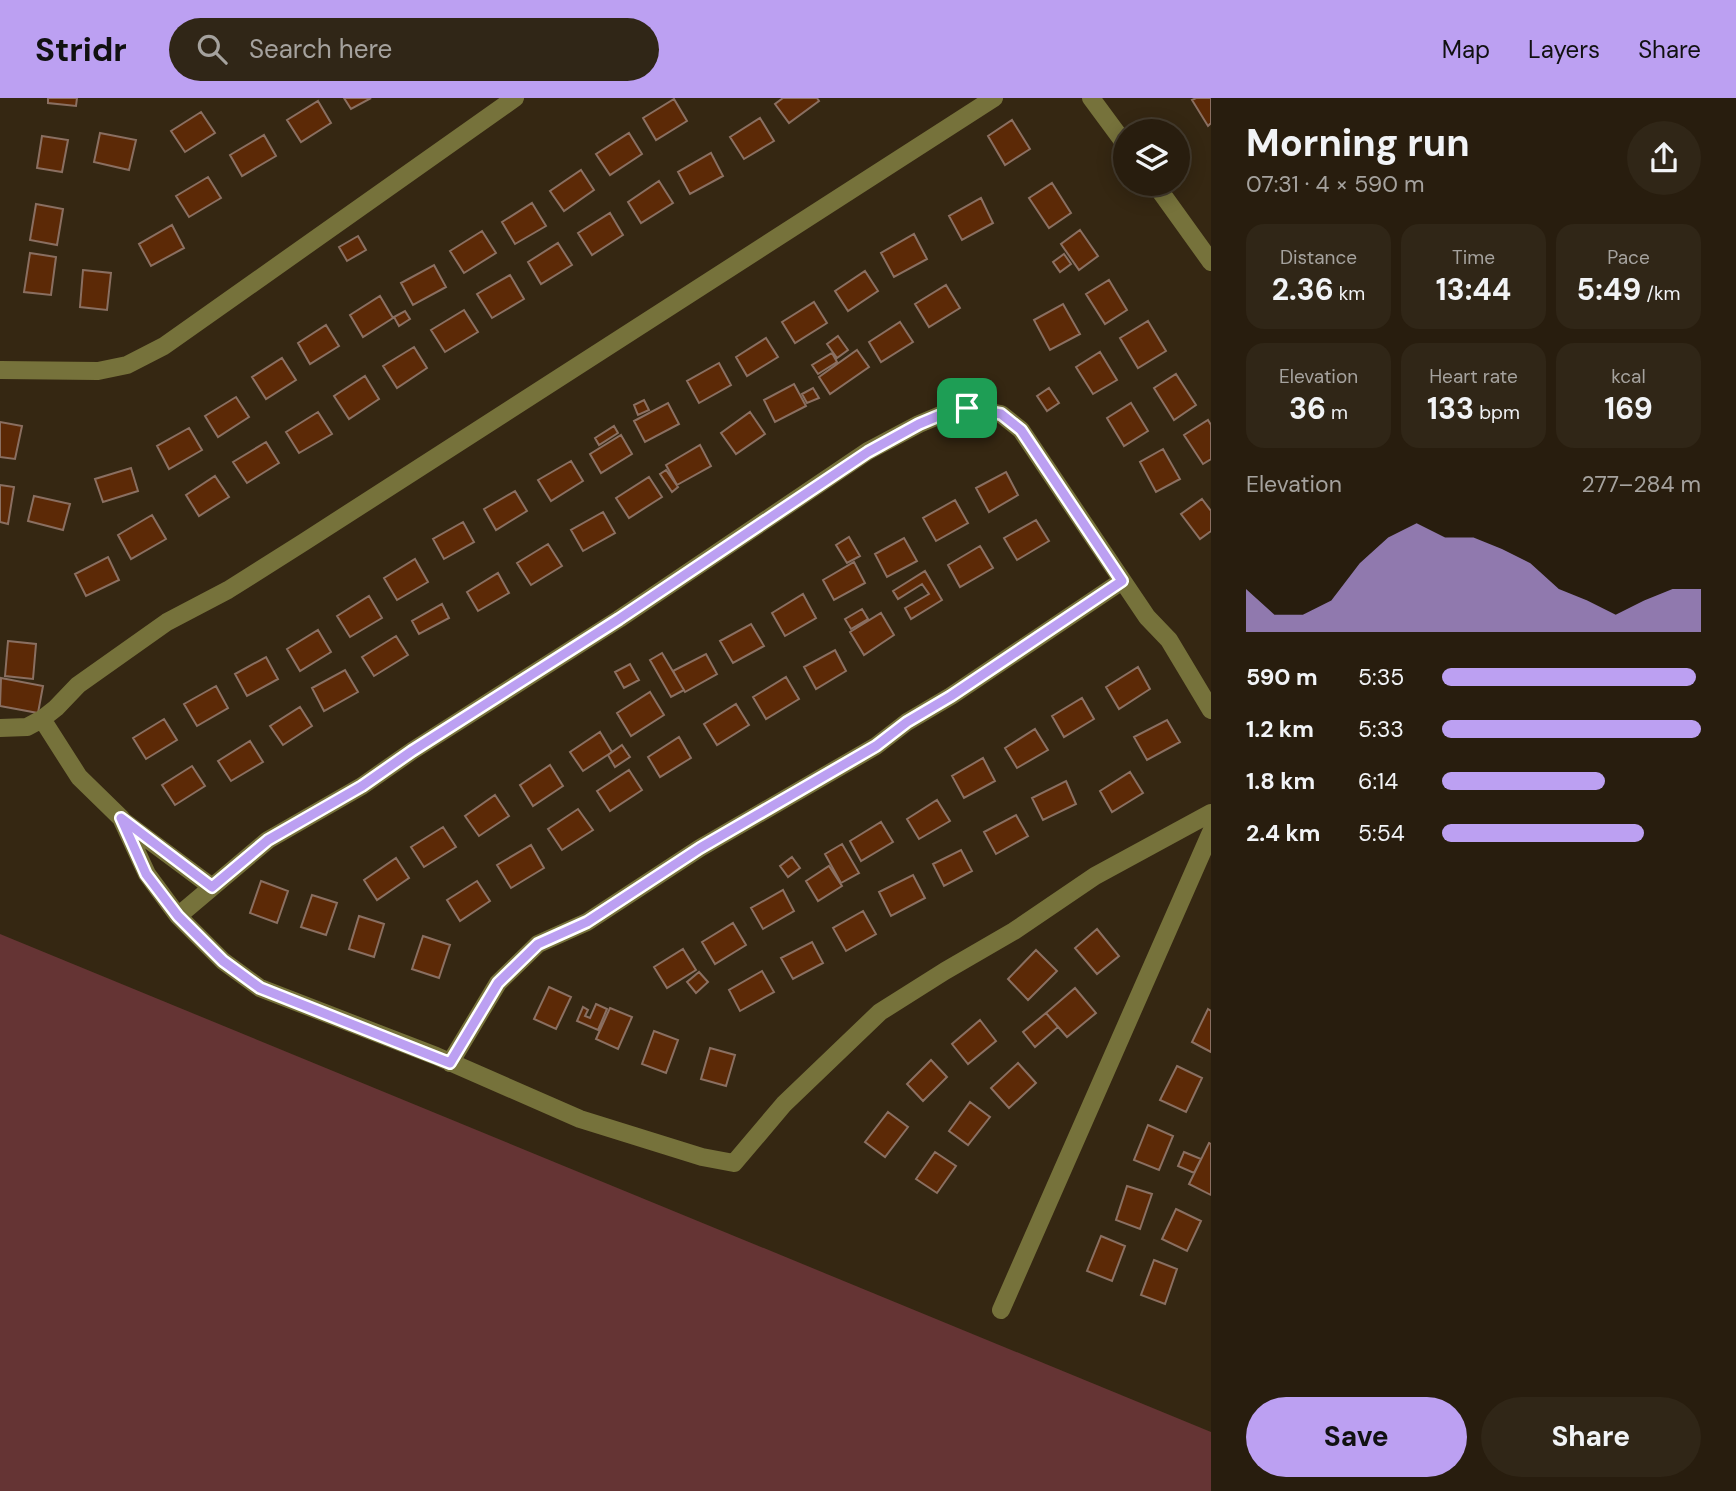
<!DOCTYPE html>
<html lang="en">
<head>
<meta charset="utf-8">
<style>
	body { margin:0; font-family:"DM Sans",sans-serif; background:#302617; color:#f1f3f6; height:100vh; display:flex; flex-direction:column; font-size:26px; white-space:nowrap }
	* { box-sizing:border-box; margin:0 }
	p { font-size:23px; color:#a5a29e }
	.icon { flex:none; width:38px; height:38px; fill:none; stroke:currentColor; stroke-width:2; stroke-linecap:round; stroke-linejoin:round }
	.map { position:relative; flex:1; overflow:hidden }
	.panel { display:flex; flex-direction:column; background:#281d0e; width:525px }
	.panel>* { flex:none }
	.controls { position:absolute; left:1113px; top:21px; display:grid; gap:14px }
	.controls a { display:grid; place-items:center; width:77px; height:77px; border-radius:50%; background:#281d0e; box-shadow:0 4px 18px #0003,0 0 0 2px #443b2e; font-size:35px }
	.pin { position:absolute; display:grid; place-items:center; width:60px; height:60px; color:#fff; margin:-30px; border-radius:14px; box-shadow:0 4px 10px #0006 }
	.round { display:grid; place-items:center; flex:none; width:74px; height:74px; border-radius:37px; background:#302617 }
	.overview { display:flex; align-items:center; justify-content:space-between; height:119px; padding:0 35px }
	h1 { font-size:38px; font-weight:700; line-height:52px }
	.metrics { display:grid; grid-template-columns:repeat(3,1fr); gap:10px; height:119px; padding:7px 35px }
	.metrics div { display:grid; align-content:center; border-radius:18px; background:#302617; text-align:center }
	.metrics b { font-size:30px; font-weight:700 }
	.metrics small { font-size:19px; font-weight:400 }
	.metrics p { font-size:19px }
	.chart { height:196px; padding:14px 35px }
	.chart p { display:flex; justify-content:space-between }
	.chart svg { width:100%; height:126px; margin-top:7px; fill:#bca0f2; opacity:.7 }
	.action { display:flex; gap:14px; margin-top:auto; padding:14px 35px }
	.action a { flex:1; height:80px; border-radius:42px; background:#bca0f2; color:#111; font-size:28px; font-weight:700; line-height:80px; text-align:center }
	.action a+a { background:#302617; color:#f1f3f6 }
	ul { padding:0 35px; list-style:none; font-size:23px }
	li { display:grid; grid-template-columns:112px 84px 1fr; align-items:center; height:52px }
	li i { height:18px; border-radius:9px; background:#bca0f2 }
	header { display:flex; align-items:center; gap:42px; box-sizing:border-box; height:98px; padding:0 35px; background:#bca0f2; color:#111 }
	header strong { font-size:33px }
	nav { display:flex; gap:38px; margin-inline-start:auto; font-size:24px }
	.search { width:490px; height:63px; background:#302617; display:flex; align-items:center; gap:18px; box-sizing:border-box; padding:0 24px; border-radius:38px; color:#a5a29e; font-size:26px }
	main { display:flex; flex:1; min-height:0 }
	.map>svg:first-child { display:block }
	.grass { fill:#653434 }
	.building { fill:#5c2906; stroke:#8a6f61; stroke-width:2 }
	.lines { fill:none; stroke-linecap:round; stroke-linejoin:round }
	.minor { stroke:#76723b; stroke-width:18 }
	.route-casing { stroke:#fff; stroke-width:14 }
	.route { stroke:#bca0f2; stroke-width:9 }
</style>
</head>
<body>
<header>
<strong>Stridr</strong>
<div class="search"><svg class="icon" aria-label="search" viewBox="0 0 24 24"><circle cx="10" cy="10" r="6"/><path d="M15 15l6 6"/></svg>Search here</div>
<nav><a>Map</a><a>Layers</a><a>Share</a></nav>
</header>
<main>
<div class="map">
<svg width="1211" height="1393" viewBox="0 0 1211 1393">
	<rect width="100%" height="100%" fill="#352712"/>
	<path class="grass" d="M0 836 1211 1334V1393H0Z"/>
	<path class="building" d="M48 0H77L76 8 48 5Z
		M344 0H371L351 11Z
		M783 0H817L819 3 789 25 775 6Z
		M1196 0H1211V25L1208 28 1192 2Z
		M674 1 687 23 656 42 643 20Z
		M318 3 331 25 301 44 287 22Z
		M201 14 215 35 185 54 171 33Z
		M760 20 774 43 744 61 730 39Z
		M1012 22 1030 51 1005 67 988 38Z
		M100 35 136 42 129 72 94 64Z
		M629 35 642 56 610 77 596 56Z
		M264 37 276 58 242 78 230 57Z
		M42 38 68 42 62 74 37 70Z
		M711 55 723 78 690 96 678 74Z
		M581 72 594 92 564 113 550 93Z
		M208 79 221 100 189 119 176 98Z
		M659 83 673 105 641 125 628 104Z
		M1052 85 1071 115 1049 130 1029 100Z
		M981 100 993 125 962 142 949 118Z
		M532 105 546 128 515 146 502 124Z
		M36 106 63 111 57 147 30 142Z
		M610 115 623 137 592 157 578 135Z
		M172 127 184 150 151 168 139 146Z
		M1080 132 1098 158 1079 172 1061 146Z
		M482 133 496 155 464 175 450 153Z
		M914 136 927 161 894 179 881 155Z
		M358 138 366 152 347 163 339 149Z
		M558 145 572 167 541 186 528 164Z
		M30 155 56 159 51 197 24 194Z
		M1064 156 1071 166 1060 174 1053 164Z
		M434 167 446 189 413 207 401 185Z
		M83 172 111 175 107 212 80 209Z
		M865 173 878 193 848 213 835 193Z
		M510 177 524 201 492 220 477 196Z
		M1109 182 1127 212 1105 226 1086 196Z
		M946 187 960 210 929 229 915 206Z
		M380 198 393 220 363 239 350 217Z
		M814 204 827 225 795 245 782 224Z
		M1063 206 1080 236 1050 252 1034 222Z
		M464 212 478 234 445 254 431 232Z
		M405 213 410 221 399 228 394 219Z
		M1148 223 1166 253 1138 270 1120 240Z
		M900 224 913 244 881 264 869 244Z
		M326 227 339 248 310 266 298 245Z
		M838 238 848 252 837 260 827 246Z
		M766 240 778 259 747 278 736 259Z
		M414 249 427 270 397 290 383 268Z
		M857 252 869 269 830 296 819 279Z
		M1100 254 1117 282 1093 296 1076 269Z
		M832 255 837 264 818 276 812 267Z
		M282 260 296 282 266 301 252 279Z
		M719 265 731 287 699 305 687 283Z
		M1176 276 1196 307 1174 322 1154 290Z
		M365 278 379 301 349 321 334 298Z
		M794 286 806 308 775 324 764 302Z
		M813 290 819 300 807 305 802 296Z
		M1049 290 1059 305 1047 313 1037 298Z
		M236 299 249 319 218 339 205 318Z
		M644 302 649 312 638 317 634 307Z
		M668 305 679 326 645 344 634 323Z
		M1131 305 1148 333 1124 348 1107 320Z
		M318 314 332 336 299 355 286 334Z
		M750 314 765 336 736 356 721 335Z
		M1208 322 1211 327V361L1203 366 1184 337Z
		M0 324 22 328 15 361 0 359Z
		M614 328 618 335 599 347 595 340Z
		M189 330 202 352 169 371 157 348Z
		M621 337 632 356 601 375 590 356Z
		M266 344 279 365 247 385 233 364Z
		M700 347 711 368 677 387 666 367Z
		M1163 351 1180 381 1156 394 1140 364Z
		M571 363 583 383 551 403 538 382Z
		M131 370 138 393 103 404 95 381Z
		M666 372 678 389 672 394 660 376Z
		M1006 374 1018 397 989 414 976 390Z
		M215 378 229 399 199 418 186 397Z
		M649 379 662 399 629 420 616 400Z
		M0 387 14 389 8 426 0 424Z
		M515 393 527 413 496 432 484 411Z
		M34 398 70 406 63 432 28 423Z
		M1202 401 1211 413V433L1200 441 1181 416Z
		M955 402 968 425 936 443 923 420Z
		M603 414 615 435 583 453 571 432Z
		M152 417 166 441 131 461 118 437Z
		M1036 422 1049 443 1017 462 1004 440Z
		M463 424 474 444 444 461 433 441Z
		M849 439 860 458 847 465 836 447Z
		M904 440 917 463 887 479 875 456Z
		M548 446 562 468 531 487 517 465Z
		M980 448 993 470 960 489 948 467Z
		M108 459 119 482 86 498 75 476Z
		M415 461 428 484 397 502 384 480Z
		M854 464 865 485 834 502 823 482Z
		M925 473 942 502 911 521 905 510 929 496 922 486 898 501 893 493Z
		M498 475 509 495 478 513 467 494Z
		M803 496 816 520 785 538 772 515Z
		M369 498 382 520 350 539 337 518Z
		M442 506 449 520 419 536 412 523Z
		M862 511 868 521 851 531 845 521Z
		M881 515 894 537 864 557 850 534Z
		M751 526 764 548 733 565 720 543Z
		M318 532 331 554 300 573 287 551Z
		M396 538 408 557 374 578 362 559Z
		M8 543 36 546 33 581 5 578Z
		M835 552 846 573 816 591 804 569Z
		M662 555 684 592 671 599 650 562Z
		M706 556 717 576 685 594 673 573Z
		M266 559 278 581 247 598 235 576Z
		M630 566 639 582 624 590 615 574Z
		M1138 569 1150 591 1119 611 1106 589Z
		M345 572 358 594 324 613 312 590Z
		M786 579 799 601 766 621 753 599Z
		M1 580 43 588 38 615 0 608Z
		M216 588 228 610 197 628 184 606Z
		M650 594 664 617 631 638 617 615Z
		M1082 600 1094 621 1064 639 1052 618Z
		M736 606 749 627 717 647 704 626Z
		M300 609 312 628 283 647 270 628Z
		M164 621 177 642 146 661 133 640Z
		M1167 622 1180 644 1147 662 1134 639Z
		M1035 631 1048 652 1017 670 1005 650Z
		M600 634 612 654 583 673 570 654Z
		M679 639 691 660 660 679 648 659Z
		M250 643 263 664 231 683 218 663Z
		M622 647 630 659 615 669 608 657Z
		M983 660 995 683 964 700 952 678Z
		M550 667 563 688 533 708 520 687Z
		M192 668 205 688 175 707 162 687Z
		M629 672 642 692 610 713 597 693Z
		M1130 674 1143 695 1112 714 1100 693Z
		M1066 683 1076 706 1043 722 1032 700Z
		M495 697 509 718 479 738 465 718Z
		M937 702 950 723 919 741 907 721Z
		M578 711 593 732 562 752 548 731Z
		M1016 717 1028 738 996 756 984 734Z
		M881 724 893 744 861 763 850 743Z
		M443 729 456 749 424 769 411 749Z
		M842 746 859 775 841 785 825 756Z
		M531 747 544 770 511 790 497 767Z
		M961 752 972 773 944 788 933 766Z
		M792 759 800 770 788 779 780 768Z
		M396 760 409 780 377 802 364 782Z
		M829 768 842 788 818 803 806 783Z
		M913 777 925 800 891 818 879 794Z
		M261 783 288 793 277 825 250 815Z
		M477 783 490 803 460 823 447 802Z
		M783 792 794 813 763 831 751 810Z
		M312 797 337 805 326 837 301 829Z
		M863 813 876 836 846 853 833 830Z
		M359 818 384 826 374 859 349 851Z
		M733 825 746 847 715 866 702 844Z
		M1097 831 1119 858 1097 876 1075 850Z
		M423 838 450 847 439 880 412 871Z
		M812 844 823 865 793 881 781 860Z
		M683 851 696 872 667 890 654 869Z
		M1036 852 1057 873 1028 902 1008 881Z
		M762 873 774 894 740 913 729 892Z
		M699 874 708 884 696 895 687 884Z
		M549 889 571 899 556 931 534 921Z
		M1075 890 1096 915 1067 939 1046 915Z
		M596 906 607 911 598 932 577 923 583 909 588 912 585 918 590 920Z
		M610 910 632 919 618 951 596 941Z
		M1208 911 1211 913V954L1192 944Z
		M1046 915 1058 929 1035 949 1023 934Z
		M980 922 996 943 968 966 952 946Z
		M654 933 678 942 666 975 642 966Z
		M710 950 735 957 726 988 701 981Z
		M931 962 947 979 923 1003 907 986Z
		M1018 965 1036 985 1009 1010 991 990Z
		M1177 968 1202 980 1186 1014 1160 1002Z
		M970 1004 990 1019 968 1047 949 1033Z
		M888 1014 908 1029 885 1059 865 1044Z
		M1148 1027 1173 1038 1159 1072 1134 1062Z
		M1209 1045 1211 1046V1097L1189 1086Z
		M935 1054 956 1068 937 1095 916 1081Z
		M1184 1054 1201 1061 1194 1075 1178 1068Z
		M1127 1088 1152 1096 1140 1131 1116 1122Z
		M1176 1111 1201 1123 1187 1153 1162 1141Z
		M1101 1138 1125 1148 1112 1183 1087 1173Z
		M1154 1162 1177 1171 1165 1206 1141 1197Z"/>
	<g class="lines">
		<path class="minor" d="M1091 0 1125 46
			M1155 86 1211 164
			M0 272 98 273 127 267 164 248 515 0
			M42 621 79 679 121 720 147 776 178 818 223 863 260 890 436 958 580 1021 702 1059 734 1065 784 1006 880 914 945 873 1014 833 1095 778 1211 715
			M0 630 27 629 42 621 56 610 78 587 167 524 228 492 304 444 994 0
			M122 722 212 789
			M178 818 268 742 362 688 412 653 619 521 868 353 919 326 950 313 967 310 1001 316 1021 332 1147 519 1169 542 1211 612
			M450 965 498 885 538 846 587 824 700 750 876 648 907 624 951 598 1122 483
			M1001 1212 1211 734"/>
	</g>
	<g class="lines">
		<defs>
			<path id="route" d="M967 310 1001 316 1021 332 1122 483 951 598 907 624 876 648 700 750 587 824 538 846 498 885 450 965 260 890 223 863 178 818 146 776 121 720 212 789 268 742 362 688 412 653 619 521 868 354 919 326 950 313Z"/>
		</defs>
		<use href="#route" class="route-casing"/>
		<use href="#route" class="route"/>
	</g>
</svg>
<div class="controls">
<a><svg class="icon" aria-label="layers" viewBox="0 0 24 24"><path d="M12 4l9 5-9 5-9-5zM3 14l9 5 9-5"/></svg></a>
</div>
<div class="pin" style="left:967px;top:310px;background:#1e9e55"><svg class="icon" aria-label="arrive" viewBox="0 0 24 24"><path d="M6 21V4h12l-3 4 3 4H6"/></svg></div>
</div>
<section class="panel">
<div class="overview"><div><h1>Morning run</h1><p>07:31 · 4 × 590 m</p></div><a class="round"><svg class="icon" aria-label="share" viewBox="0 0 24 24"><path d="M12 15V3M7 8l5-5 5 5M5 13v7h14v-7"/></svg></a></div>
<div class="metrics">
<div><p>Distance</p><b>2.36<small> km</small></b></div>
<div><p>Time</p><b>13:44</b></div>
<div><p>Pace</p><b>5:49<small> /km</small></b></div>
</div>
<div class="metrics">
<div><p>Elevation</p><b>36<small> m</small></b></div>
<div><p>Heart rate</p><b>133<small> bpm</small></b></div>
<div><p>kcal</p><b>169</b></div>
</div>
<div class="chart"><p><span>Elevation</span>277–284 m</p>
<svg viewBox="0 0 160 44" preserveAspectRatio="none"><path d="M0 44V29L10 38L20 38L30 33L40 20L50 11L60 6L70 11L80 11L90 15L100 20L110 29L120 33L130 38L140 33L150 29L160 29V44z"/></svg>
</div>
<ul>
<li><b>590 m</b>5:35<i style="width:98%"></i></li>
<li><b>1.2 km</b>5:33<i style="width:100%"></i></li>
<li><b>1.8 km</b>6:14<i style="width:63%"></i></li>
<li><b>2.4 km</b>5:54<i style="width:78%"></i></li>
</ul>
<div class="action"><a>Save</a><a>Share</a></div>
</section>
</main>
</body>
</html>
